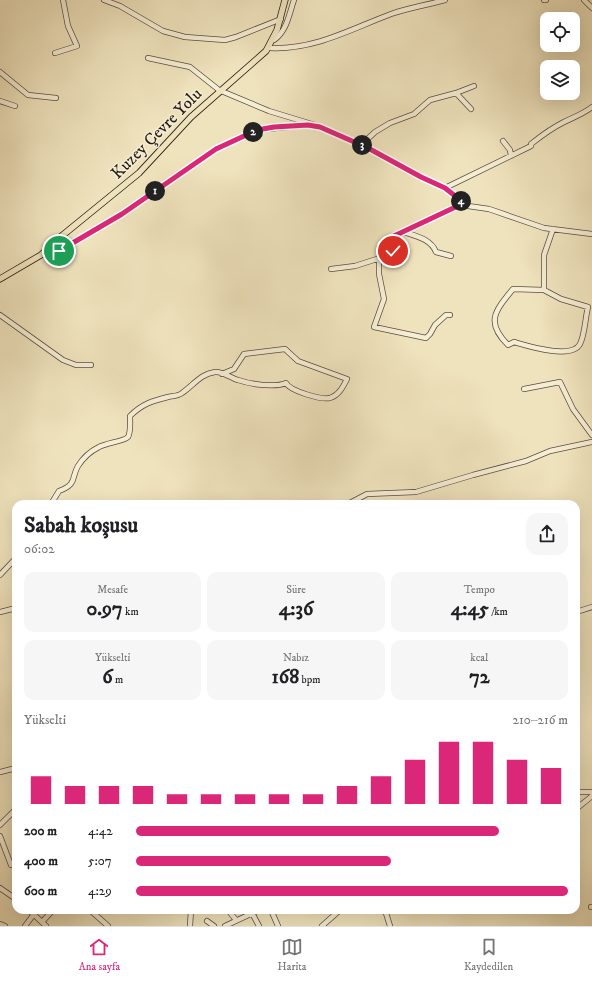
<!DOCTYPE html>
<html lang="tr">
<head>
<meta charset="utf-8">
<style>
	body { margin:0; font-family:"IM FELL DW Pica",serif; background:#f6f6f6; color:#202124; height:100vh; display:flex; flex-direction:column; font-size:15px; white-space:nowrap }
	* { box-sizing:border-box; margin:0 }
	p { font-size:13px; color:#757577 }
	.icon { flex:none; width:22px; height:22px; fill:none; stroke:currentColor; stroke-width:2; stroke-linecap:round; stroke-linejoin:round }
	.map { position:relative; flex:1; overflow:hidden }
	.details { position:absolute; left:12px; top:500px; width:568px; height:414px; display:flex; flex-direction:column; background:#fff; border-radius:12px; box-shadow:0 4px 16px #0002 }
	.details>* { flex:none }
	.tools { position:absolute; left:540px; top:12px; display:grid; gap:8px }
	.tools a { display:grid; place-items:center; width:40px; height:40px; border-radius:8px; background:#fff; box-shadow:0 4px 16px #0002; font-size:20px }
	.pin { position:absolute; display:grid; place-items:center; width:34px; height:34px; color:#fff; margin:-17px; border:2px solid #fff; border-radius:50%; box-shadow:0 1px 4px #0007 }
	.km { position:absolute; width:20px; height:20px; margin:-10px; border-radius:50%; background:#222; color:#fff; font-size:11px; line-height:20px; text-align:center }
	.round { display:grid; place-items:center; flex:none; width:42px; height:42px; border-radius:12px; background:#f6f6f6 }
	.head { display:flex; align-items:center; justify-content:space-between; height:68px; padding:0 12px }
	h1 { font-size:22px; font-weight:700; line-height:30px }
	.stats { display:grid; grid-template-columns:repeat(3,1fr); gap:6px; height:68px; padding:4px 12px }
	.stats div { display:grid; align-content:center; border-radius:10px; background:#f6f6f6; text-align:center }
	.stats b { font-size:20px; font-weight:700 }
	.stats small { font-size:11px; font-weight:400 }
	.stats p { font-size:11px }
	.chart { height:112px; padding:8px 12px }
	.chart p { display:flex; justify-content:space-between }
	.chart svg { width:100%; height:72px; margin-top:4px; stroke:#db2777; stroke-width:6 }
	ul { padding:0 12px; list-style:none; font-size:13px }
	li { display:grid; grid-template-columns:64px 48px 1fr; align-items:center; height:30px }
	li i { height:10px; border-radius:5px; background:#db2777 }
	.tabs { display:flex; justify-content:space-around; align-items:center; height:56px; border-top:1px solid #e0e0e0; background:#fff; font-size:11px; color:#757577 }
	.tabs a { display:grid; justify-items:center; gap:2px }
	.tabs .active { color:#db2777 }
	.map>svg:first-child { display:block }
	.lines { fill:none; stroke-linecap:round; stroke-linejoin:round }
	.minor-casing { stroke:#594e3f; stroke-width:6 }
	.major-casing { stroke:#271c15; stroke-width:7 }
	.minor { stroke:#f5edd4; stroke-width:4.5 }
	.major { stroke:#efe3bd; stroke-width:5.5 }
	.route-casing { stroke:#fff; stroke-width:8 }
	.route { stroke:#db2777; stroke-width:5 }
	.labels { text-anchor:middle; stroke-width:3; stroke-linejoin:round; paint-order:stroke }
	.street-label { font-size:17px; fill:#271c15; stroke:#f5edd4 }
</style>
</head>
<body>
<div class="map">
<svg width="592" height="926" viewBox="0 0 592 926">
	<rect width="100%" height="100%" fill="#efe3bd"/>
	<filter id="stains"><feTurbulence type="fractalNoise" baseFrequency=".005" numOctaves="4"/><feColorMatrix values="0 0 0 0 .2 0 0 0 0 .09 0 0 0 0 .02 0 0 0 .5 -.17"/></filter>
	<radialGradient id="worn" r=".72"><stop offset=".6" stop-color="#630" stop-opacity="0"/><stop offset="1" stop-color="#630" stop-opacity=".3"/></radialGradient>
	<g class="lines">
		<defs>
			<path id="minor" d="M104 0 120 6 163 31 185 37 225 40 236 37 281 19
				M544 0H546
				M584 0 592 8
				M274 40C287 31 289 14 294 0
				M270 48C315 50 351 29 391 14 408 8 427 5 445 0
				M55 53 77 46 68 26 63 0
				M148 58 190 67 219 90 269 111 315 125
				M0 72 28 95 56 98
				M456 93 474 86
				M0 101 15 106
				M503 141 510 150 511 156
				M361 145 375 132 390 123 414 114 430 100 456 93 471 109
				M445 188 531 146V144C541 136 552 128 564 122 574 117 583 114 592 107
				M404 232C416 236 431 239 436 252L451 256
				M41 255 69 246 122 214 216 149 238 138 257 130 308 125 320 127 368 148 421 177 445 188 468 206 489 209 544 228 592 234
				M331 269 355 266 380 258
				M513 289 544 290 561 299 588 307C585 319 585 334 580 344 572 360 528 346 514 342L508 345C485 322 495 311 513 289Z
				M544 290V255L553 229
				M0 315 63 360 76 365H91
				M450 315H446L435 325 430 334 426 338 374 327 384 299 379 274V264L380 258 392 253V239L394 236 464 203
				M524 389 560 382 573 409 592 435
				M51 504 59 491C78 484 71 477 78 466 83 458 91 451 99 447 106 443 125 441 128 437 131 432 130 422 130 416 142 404 152 401 168 397 172 396 179 396 182 393 194 385 200 374 215 372 222 371 231 378 238 380 250 384 274 388 286 383 290 391 321 400 330 398 339 395 343 387 347 379L298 361 285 349 244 354 234 369 222 374
				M348 504 367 494 416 492 473 475 526 461 550 451 592 442
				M0 575 16 558
				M0 612 16 608
				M576 612 592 607
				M0 772 16 768
				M576 792H592
				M576 809 592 796
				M0 825 16 809
				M0 836 11 865
				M0 888 16 899
				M591 907H592
				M29 910 46 926
				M90 910 108 926
				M228 910 236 920
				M271 910 278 926
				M385 910 390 926
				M252 913 259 926
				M207 921 214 926
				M42 922 53 910
				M0 924 5 926
				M25 926 34 914
				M190 926 191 910
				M225 926 259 910
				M322 926 340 910"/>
			<path id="major" d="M0 279 41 255 58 239 139 173 191 117 266 51 277 30 285 0"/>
		</defs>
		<use href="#minor" class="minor-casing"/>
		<use href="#major" class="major-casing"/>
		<use href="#minor" class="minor"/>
		<use href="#major" class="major"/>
	</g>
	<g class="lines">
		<defs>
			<path id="route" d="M59 251 122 214 216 149 257 130 274 127 308 125 320 127 368 148 421 177 445 188 464 203 394 236 392 239 393 251"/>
		</defs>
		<use href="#route" class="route-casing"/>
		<use href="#route" class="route"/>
	</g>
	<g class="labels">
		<g class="street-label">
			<text transform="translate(156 133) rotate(-45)" y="6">Kuzey Çevre Yolu</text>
		</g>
	</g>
	<rect width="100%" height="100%" filter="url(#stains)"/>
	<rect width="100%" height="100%" fill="url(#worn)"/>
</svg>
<div class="tools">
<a><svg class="icon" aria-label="locate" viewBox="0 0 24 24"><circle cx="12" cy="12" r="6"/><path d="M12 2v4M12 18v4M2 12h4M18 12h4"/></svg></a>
<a><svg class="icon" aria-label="layers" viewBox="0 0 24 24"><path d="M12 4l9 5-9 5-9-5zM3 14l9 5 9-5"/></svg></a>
</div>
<div class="pin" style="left:59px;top:251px;background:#1e9e55"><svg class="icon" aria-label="arrive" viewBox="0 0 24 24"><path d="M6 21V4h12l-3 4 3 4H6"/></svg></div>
<div class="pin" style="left:393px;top:251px;background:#d93025"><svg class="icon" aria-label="check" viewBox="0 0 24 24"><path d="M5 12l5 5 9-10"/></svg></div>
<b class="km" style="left:155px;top:191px">1</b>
<b class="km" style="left:253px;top:132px">2</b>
<b class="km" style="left:362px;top:145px">3</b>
<b class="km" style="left:461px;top:201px">4</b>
<section class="details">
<div class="head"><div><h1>Sabah koşusu</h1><p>06:02</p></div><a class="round"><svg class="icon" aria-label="share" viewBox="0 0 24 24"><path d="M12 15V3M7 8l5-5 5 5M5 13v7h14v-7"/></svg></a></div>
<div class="stats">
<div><p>Mesafe</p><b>0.97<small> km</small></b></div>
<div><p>Süre</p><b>4:36</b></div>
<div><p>Tempo</p><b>4:45<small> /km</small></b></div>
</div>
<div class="stats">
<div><p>Yükselti</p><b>6<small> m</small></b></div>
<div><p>Nabız</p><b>168<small> bpm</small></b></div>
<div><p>kcal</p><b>72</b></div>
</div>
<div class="chart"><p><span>Yükselti</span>210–216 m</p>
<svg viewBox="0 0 160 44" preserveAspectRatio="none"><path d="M5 44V27M15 44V33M25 44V33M35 44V33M45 44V38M55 44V38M65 44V38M75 44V38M85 44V38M95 44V33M105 44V27M115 44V17M125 44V6M135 44V6M145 44V17M155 44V22"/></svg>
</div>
<ul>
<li><b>200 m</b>4:42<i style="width:84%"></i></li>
<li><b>400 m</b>5:07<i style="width:59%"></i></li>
<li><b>600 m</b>4:29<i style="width:100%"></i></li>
</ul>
</section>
</div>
<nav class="tabs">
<a class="active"><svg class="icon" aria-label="home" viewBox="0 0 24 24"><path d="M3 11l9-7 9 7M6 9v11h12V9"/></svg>Ana sayfa</a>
<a><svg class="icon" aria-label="map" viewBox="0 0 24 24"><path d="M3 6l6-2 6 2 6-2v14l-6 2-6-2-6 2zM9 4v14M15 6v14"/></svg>Harita</a>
<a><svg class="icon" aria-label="saved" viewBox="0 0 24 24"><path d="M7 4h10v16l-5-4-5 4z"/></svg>Kaydedilen</a>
</nav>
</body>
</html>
